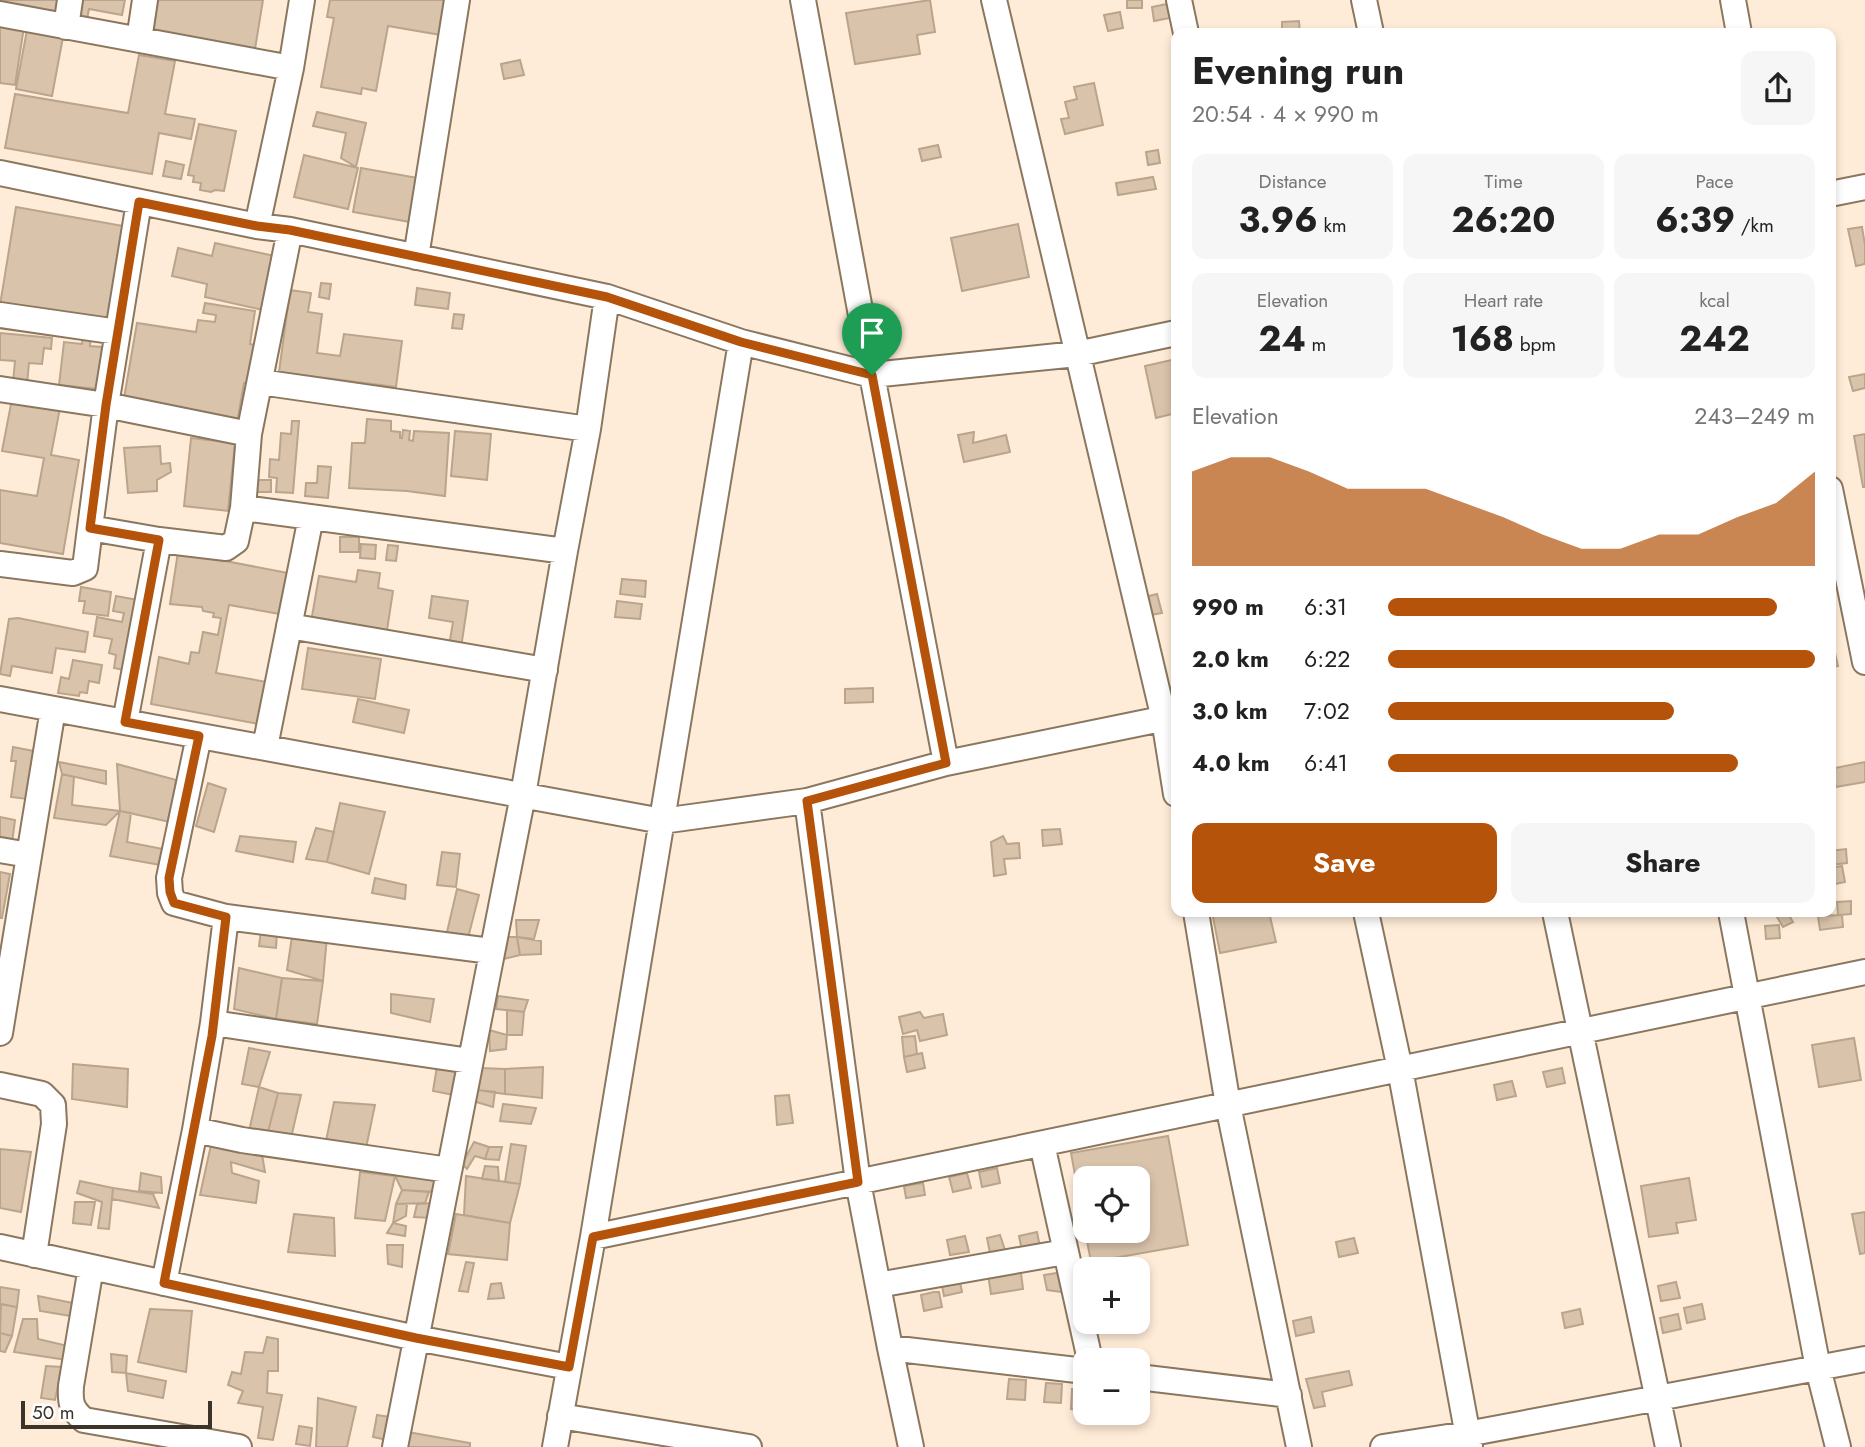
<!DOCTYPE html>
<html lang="en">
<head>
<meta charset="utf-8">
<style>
	body { margin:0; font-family:Jost,sans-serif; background:#f6f6f6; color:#222; height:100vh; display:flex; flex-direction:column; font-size:26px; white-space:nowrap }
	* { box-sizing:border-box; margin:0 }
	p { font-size:23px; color:#767676 }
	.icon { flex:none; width:38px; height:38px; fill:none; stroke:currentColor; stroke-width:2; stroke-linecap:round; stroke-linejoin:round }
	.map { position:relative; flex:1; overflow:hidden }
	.drawer { position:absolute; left:1171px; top:28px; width:665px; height:889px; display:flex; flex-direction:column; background:#fff; border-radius:14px; box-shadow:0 4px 10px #0003 }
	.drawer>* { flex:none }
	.buttons { position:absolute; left:1073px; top:1166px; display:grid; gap:14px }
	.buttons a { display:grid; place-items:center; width:77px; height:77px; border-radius:14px; background:#fff; box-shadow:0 4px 10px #0003; font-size:35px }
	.scale { position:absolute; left:21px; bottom:18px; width:191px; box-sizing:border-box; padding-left:7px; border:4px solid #3c3329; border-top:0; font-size:19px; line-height:24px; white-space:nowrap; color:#3c3329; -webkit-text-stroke:5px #fff; paint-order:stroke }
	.pin { position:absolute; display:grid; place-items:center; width:60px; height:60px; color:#fff; margin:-72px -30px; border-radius:50% 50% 50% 0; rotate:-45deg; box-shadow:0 0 7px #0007 }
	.pin .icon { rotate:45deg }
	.round { display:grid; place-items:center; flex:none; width:74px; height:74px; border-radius:14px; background:#f6f6f6 }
	.head { display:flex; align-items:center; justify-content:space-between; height:119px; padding:0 21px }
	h1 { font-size:38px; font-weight:700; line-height:52px }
	.figures { display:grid; grid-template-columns:repeat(3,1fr); gap:10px; height:119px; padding:7px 21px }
	.figures div { display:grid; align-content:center; border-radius:14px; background:#f6f6f6; text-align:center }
	.figures b { font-size:35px; font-weight:700 }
	.figures small { font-size:19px; font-weight:400 }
	.figures p { font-size:19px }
	.chart { height:196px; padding:14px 21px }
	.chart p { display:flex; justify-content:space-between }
	.chart svg { width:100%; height:126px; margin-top:7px; fill:#b45309; opacity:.7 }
	.primary-button { display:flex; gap:14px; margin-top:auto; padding:14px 21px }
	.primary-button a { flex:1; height:80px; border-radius:14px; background:#b45309; color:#fff; font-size:28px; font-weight:700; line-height:80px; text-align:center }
	.primary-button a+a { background:#f6f6f6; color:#222 }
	ul { padding:0 21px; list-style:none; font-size:23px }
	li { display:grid; grid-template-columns:112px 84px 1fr; align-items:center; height:52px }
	li i { height:18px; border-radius:9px; background:#b45309 }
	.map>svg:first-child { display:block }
	.building { fill:#d9c3aa; stroke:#baa48c; stroke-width:2 }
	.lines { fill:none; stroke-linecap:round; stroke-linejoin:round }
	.minor-casing { stroke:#8b7760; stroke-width:28 }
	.minor { stroke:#fff; stroke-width:24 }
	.route-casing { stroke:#fff; stroke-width:14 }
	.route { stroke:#b45309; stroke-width:9 }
</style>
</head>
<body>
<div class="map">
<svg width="1865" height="1447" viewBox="0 0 1865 1447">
	<rect width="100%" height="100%" fill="#ffecd8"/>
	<path class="building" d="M0 0H58L55 20 0 11Z
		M79 0H125L122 15 89 9 87 19 75 17Z
		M158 0H263L255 49 153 33Z
		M330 0H448L441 35 388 26 376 91 362 88 361 94 321 87 334 18 327 17Z
		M930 0 935 32 917 35 920 54 855 64 846 13Z
		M1127 0H1142V8H1127Z
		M1167 4 1170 18 1154 21 1152 7Z
		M1120 12 1123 28 1108 31 1104 15Z
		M1299 21 1300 33H1282V22Z
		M0 24 24 27 15 85 0 83Z
		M27 30 63 37 52 96 16 89Z
		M139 55 175 61 165 114 195 119 191 139 159 133 152 174 5 148 15 94 128 113Z
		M520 60 524 75 504 79 501 64Z
		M1094 83 1103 125 1065 134 1061 119 1069 118 1065 102 1077 99 1074 87Z
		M317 112 366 123 356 167 341 158 346 133 313 126Z
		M199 124 236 131 224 191 215 190 211 192 200 190 201 183 193 182 194 176 188 175Z
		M938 145 941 157 922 161 919 149Z
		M1158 150 1160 163 1148 165 1146 152Z
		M304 155 358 168 348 209 294 197Z
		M166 161 184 165 181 179 163 176Z
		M361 168 418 178 410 222 353 212Z
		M1153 177 1156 189 1118 195 1116 183Z
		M16 207 129 227 113 323 0 305Z
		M1018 224 1029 277 962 291 951 238Z
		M1862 227 1865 245V264L1856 266 1848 229Z
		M215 243 279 257 267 311 205 297 207 284 172 276 178 248 212 256Z
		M321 283 331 284 329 299 319 297Z
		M417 288 450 293 448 309 415 305Z
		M290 290 311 293 308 312 322 314 317 353 340 356 344 334 402 341 396 387 279 372Z
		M205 303 255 311 250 344 255 345 249 384 244 383 237 423 123 404 137 323 196 332 198 320 215 322 216 315 203 313Z
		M454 314 464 315 462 329 452 328Z
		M0 333 52 338 51 349 44 348 42 364 29 363 27 384 13 382 15 361 0 360Z
		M83 335 91 336 90 346 102 347 98 389 59 385 64 342 82 344Z
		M1176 359V413L1156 418 1145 366Z
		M1865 374V388L1853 391 1849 377Z
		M12 399 60 408 51 455 79 460 63 554 0 543V490L37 496 44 458 2 451Z
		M367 419 391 421V431L400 432V438H402L403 430 410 431 409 440 413 441 414 431 449 433 445 496 407 491 349 488 352 443H365Z
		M292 421H299L293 493 276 492 277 478 269 477 270 459 279 460 281 433 291 434Z
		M455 431 491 434 487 480 451 476Z
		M974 432 973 443 1006 435 1010 452 964 462 958 435Z
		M1865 434V487H1863L1854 436Z
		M191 438 235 443 228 511 184 506Z
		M160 446 161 464 170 463 171 472 157 480V491L128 493 124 448Z
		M318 466 331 467 328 498 305 496 306 483H317Z
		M255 480H271V492H255Z
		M340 537H359V552H340Z
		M361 544 376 545 375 559 360 558Z
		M388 545 398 546 396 561 386 560Z
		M178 552 288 573 280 614 229 605 216 673 267 682 259 724 151 704 159 657 189 664 191 652 199 653 203 632 218 635 221 618 213 617 214 613 203 611 202 607 170 604Z
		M358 570 380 573 378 588 393 591 386 637 311 622 319 576 356 582Z
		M622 579 646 581 645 597 620 594Z
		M81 587 111 592 108 616 83 613 85 601H79Z
		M1157 594 1162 613 1145 616 1141 598Z
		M116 596 138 600 124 670 114 668 116 655 109 653 112 639 94 636 97 617 122 622 124 613 113 611Z
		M432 596 468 601 461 648 449 646 453 622 429 618Z
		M617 601 642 604 640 619 615 617Z
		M18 618 88 632 85 652 56 648 52 673 12 666 10 676 0 674 9 619Z
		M1830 631 1838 666 1830 668Z
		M308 648 381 659 375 699 302 689Z
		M73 660 102 665 99 683 89 681 87 693 80 692 79 696 58 693 61 677 69 679Z
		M873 688V702L845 703V689Z
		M358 699 409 710 404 733 353 722Z
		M13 747 34 751 27 799 11 797 16 761H11Z
		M59 762 106 771V784L62 774Z
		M1865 762V782L1830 788V769Z
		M117 764 176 780 170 822 120 811Z
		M62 774 74 777 72 805 120 811 106 825 54 818Z
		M208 783 226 789 214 832 196 826Z
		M340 803 385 812 369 874 327 862Z
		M120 811 131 813 127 842 168 850 166 866 110 856Z
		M0 817 15 820 11 851 0 849Z
		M316 828 334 832 327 862 306 859Z
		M1060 829 1062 844 1043 846 1042 830Z
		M240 836 296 842 293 862 236 851Z
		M1003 836 1007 844 1019 843 1020 858 1004 859 1006 874 994 876 991 842Z
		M1846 849 1847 863 1830 865V851Z
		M442 852 460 854 456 887 437 885Z
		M1842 866 1845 882 1830 885V868Z
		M0 872 10 874 2 918H0Z
		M375 878 406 885 405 899 372 893Z
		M457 889 479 895 468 938 447 932Z
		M1851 901V914L1838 915 1837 902Z
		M1212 912H1269L1276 942 1220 953Z
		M1787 912 1793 922 1783 927 1777 917Z
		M1842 915 1843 927 1820 930 1818 916Z
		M516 920H539L534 939 517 937Z
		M1779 925 1780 938 1766 939 1765 926Z
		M261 930 277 932 276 948 259 946Z
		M293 930 327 936 323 981 287 970Z
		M506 937H517L520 955 504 959Z
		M517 937 541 941V954L520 955Z
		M239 968 282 978 276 1019 234 1009Z
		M282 978 323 981 317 1024 276 1019Z
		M391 994 434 999 430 1022 391 1013Z
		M498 996 528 1000 524 1012 496 1009Z
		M507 1010 524 1012 522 1035H507Z
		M920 1012 924 1018 943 1014 947 1035 920 1041 917 1030 903 1034 899 1017Z
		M489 1030 507 1035 506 1049 490 1051Z
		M915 1036 917 1054 904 1057 902 1037Z
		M1854 1038 1861 1080 1819 1087 1812 1045Z
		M249 1048 270 1052 259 1087 242 1084Z
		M922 1053 925 1068 907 1072 904 1057Z
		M73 1064 128 1069 127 1107 72 1099Z
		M437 1066 457 1072 454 1095 433 1091Z
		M543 1067 542 1098 505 1094V1069Z
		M480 1068 505 1069V1094L477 1090Z
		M1562 1068 1565 1083 1547 1087 1543 1072Z
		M1512 1081 1516 1096 1497 1100 1494 1085Z
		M259 1087 278 1093 268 1132 249 1131Z
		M477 1090 495 1092 493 1107 473 1101Z
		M278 1093 301 1095 291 1138 268 1132Z
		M789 1095 793 1123 777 1125 775 1096Z
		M334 1102 375 1105 366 1148 326 1141Z
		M503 1104 536 1108 531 1124 500 1121Z
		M1168 1136 1188 1245 1091 1262 1085 1230H1138V1178H1085V1229L1071 1153Z
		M474 1142 489 1147 485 1159 475 1156 467 1169 462 1164Z
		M511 1144 526 1146 520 1184 505 1182Z
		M211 1145 262 1154 265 1172 231 1162 232 1173 259 1181 256 1203 200 1195Z
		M489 1147H502L499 1160 485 1159Z
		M0 1149 31 1152 21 1212 0 1208Z
		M485 1166 498 1167 499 1181 482 1179Z
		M997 1168 1000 1183 982 1187 979 1172Z
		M360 1172 395 1176 385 1221 355 1218Z
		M141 1173 161 1177 162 1193 139 1191Z
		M967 1173 971 1188 953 1192 949 1177Z
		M395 1176 436 1178 437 1192 402 1190Z
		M466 1176 520 1184 510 1223 464 1215Z
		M1689 1178 1696 1220 1676 1223 1678 1233 1649 1237 1641 1186Z
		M80 1181 113 1188 109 1229 98 1228 102 1202 77 1193Z
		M923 1183 925 1195 906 1198 904 1186Z
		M113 1188 153 1194 159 1208 112 1199Z
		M402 1190 429 1192 425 1203 396 1204Z
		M75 1202H95L91 1225 73 1223Z
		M433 1203 432 1218 414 1217 417 1204Z
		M396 1204H407L406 1216 393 1223Z
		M1865 1212V1253L1860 1254 1852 1214Z
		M294 1214 334 1218 335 1256 288 1252Z
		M456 1214 510 1223 507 1260 448 1254Z
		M393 1223 406 1226 405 1236 387 1233Z
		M1037 1232 1040 1247 1022 1251 1019 1236Z
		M1000 1235 1005 1250 990 1253 987 1238Z
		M965 1236 969 1252 950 1255 947 1240Z
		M1354 1238 1358 1253 1339 1257 1336 1242Z
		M387 1245H403L402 1267 388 1264Z
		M466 1262 474 1263 468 1292 459 1291Z
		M1032 1266 1021 1273 1023 1289 991 1294 988 1274Z
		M1057 1273 1062 1292 1047 1290 1044 1275Z
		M959 1277 962 1292 944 1296 941 1281Z
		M1676 1282 1680 1298 1661 1301 1658 1286Z
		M501 1283 504 1298 488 1299 491 1284Z
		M0 1287 19 1290 17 1307 0 1304Z
		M934 1292H939L942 1307 924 1311 921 1295Z
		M38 1296 73 1303 71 1316 40 1311Z
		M1 1304 17 1307 12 1336 0 1333Z
		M1702 1304 1705 1319 1687 1323 1684 1308Z
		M150 1309 192 1311 186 1372 138 1362Z
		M1580 1309 1583 1324 1565 1328 1562 1313Z
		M1678 1314 1681 1329 1663 1333 1660 1318Z
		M1311 1317 1314 1332 1296 1336 1293 1321Z
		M23 1319H37L38 1339 68 1346 67 1360 14 1352Z
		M0 1333 12 1336 5 1352 0 1351Z
		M267 1337 278 1339V1371H268L267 1393 282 1395 273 1440 258 1438 263 1407 238 1403 243 1391 228 1385 232 1372 241 1374 245 1352 263 1353Z
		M111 1354 127 1356 126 1373 112 1372Z
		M46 1366 62 1367 55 1400 41 1398Z
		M1349 1371 1352 1385 1322 1392 1325 1406 1314 1408 1306 1379Z
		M126 1373 166 1381 163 1398 128 1391Z
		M1009 1379 1026 1380 1025 1400 1007 1399Z
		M1046 1383 1062 1384 1061 1403 1044 1402Z
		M1072 1389 1085 1390V1410L1071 1409Z
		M318 1398 356 1407 347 1447H316Z
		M377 1415 391 1417 387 1440 373 1437Z
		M299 1426 312 1428 310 1446 296 1444Z
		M408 1432 470 1443V1447H404Z"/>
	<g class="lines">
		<defs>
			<path id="minor" d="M803 0 872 375 946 763
				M994 0 1164 719 1176 794
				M1179 0 1186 33
				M1364 0 1371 33
				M1733 0 1739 33
				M0 14 291 68
				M66 27 70 0
				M139 40 145 0
				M0 173 257 226 290 230 607 297 741 342 872 375 1077 354 1176 333
				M1830 194 1865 187
				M257 226 291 68 302 0
				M416 257 457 0
				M0 315 118 332
				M260 382 588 429
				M0 389 106 405 249 434
				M1830 489 1865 662
				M243 508 565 551 588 429 607 297
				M90 528 106 405 139 202
				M0 564 73 573 85 568 90 528 159 540 226 548 236 541 243 508 249 434 290 230
				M289 626 545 670
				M0 699 662 821 807 801 946 763 1176 716
				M125 722 159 540
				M199 736 169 878 170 893 174 903 226 917 491 951
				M265 747 311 517
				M807 801 858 1182 890 1348 911 1447
				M0 850 29 855
				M1196 912 1228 1105 1299 1447
				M1366 912 1400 1069 1470 1447
				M1555 912 1668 1447
				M1731 912 1818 1368 1838 1447
				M213 1023 226 917
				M0 1033 53 709
				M0 1085 42 1094 53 1105 54 1124 34 1255
				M195 1130 213 1023 470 1061
				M1042 1144 1090 1360
				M593 1237 1865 972
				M0 1247 416 1338 569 1367
				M91 1267 71 1386C70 1402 71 1409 84 1420L239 1447
				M164 1283 195 1130 242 1140 449 1170
				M878 1285 1065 1252
				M890 1348 1085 1371
				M1138 1377 1289 1395
				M560 1416 749 1447
				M395 1447 523 795 565 551
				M555 1447 593 1237 741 342
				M1383 1447 1467 1434 1865 1359"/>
		</defs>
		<use href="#minor" class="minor-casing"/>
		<use href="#minor" class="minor"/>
	</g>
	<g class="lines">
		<defs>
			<path id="route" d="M139 202 257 226 290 230 607 297 741 342 872 375 946 763 807 801 858 1182 593 1237 569 1367 416 1338 164 1283 212 1036 226 917 174 903 170 892 169 878 199 736 125 722 159 540 90 528 106 405Z"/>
		</defs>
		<use href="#route" class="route-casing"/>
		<use href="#route" class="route"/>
	</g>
</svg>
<div class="buttons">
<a><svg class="icon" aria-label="locate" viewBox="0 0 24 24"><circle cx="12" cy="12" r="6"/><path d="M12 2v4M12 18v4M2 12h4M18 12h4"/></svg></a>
<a>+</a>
<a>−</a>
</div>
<div class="scale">50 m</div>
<div class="pin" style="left:872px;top:375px;background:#1e9e55"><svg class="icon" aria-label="arrive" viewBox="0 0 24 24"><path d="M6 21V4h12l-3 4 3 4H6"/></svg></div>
<section class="drawer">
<div class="head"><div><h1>Evening run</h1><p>20:54 · 4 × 990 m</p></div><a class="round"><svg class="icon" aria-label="share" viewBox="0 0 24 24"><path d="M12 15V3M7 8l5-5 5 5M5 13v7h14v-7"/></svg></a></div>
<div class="figures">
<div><p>Distance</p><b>3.96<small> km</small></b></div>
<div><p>Time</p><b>26:20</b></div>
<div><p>Pace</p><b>6:39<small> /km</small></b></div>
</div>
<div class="figures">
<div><p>Elevation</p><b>24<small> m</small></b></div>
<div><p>Heart rate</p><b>168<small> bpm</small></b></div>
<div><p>kcal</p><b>242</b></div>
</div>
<div class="chart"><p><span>Elevation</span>243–249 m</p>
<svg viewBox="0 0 160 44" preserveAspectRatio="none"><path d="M0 44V11L10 6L20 6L30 11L40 17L50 17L60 17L70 22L80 27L90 33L100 38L110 38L120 33L130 33L140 27L150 22L160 11V44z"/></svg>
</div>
<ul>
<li><b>990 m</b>6:31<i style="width:91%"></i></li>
<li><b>2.0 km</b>6:22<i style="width:100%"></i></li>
<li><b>3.0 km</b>7:02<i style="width:67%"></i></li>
<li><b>4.0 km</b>6:41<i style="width:82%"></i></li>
</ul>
<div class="primary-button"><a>Save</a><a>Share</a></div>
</section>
</div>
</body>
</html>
